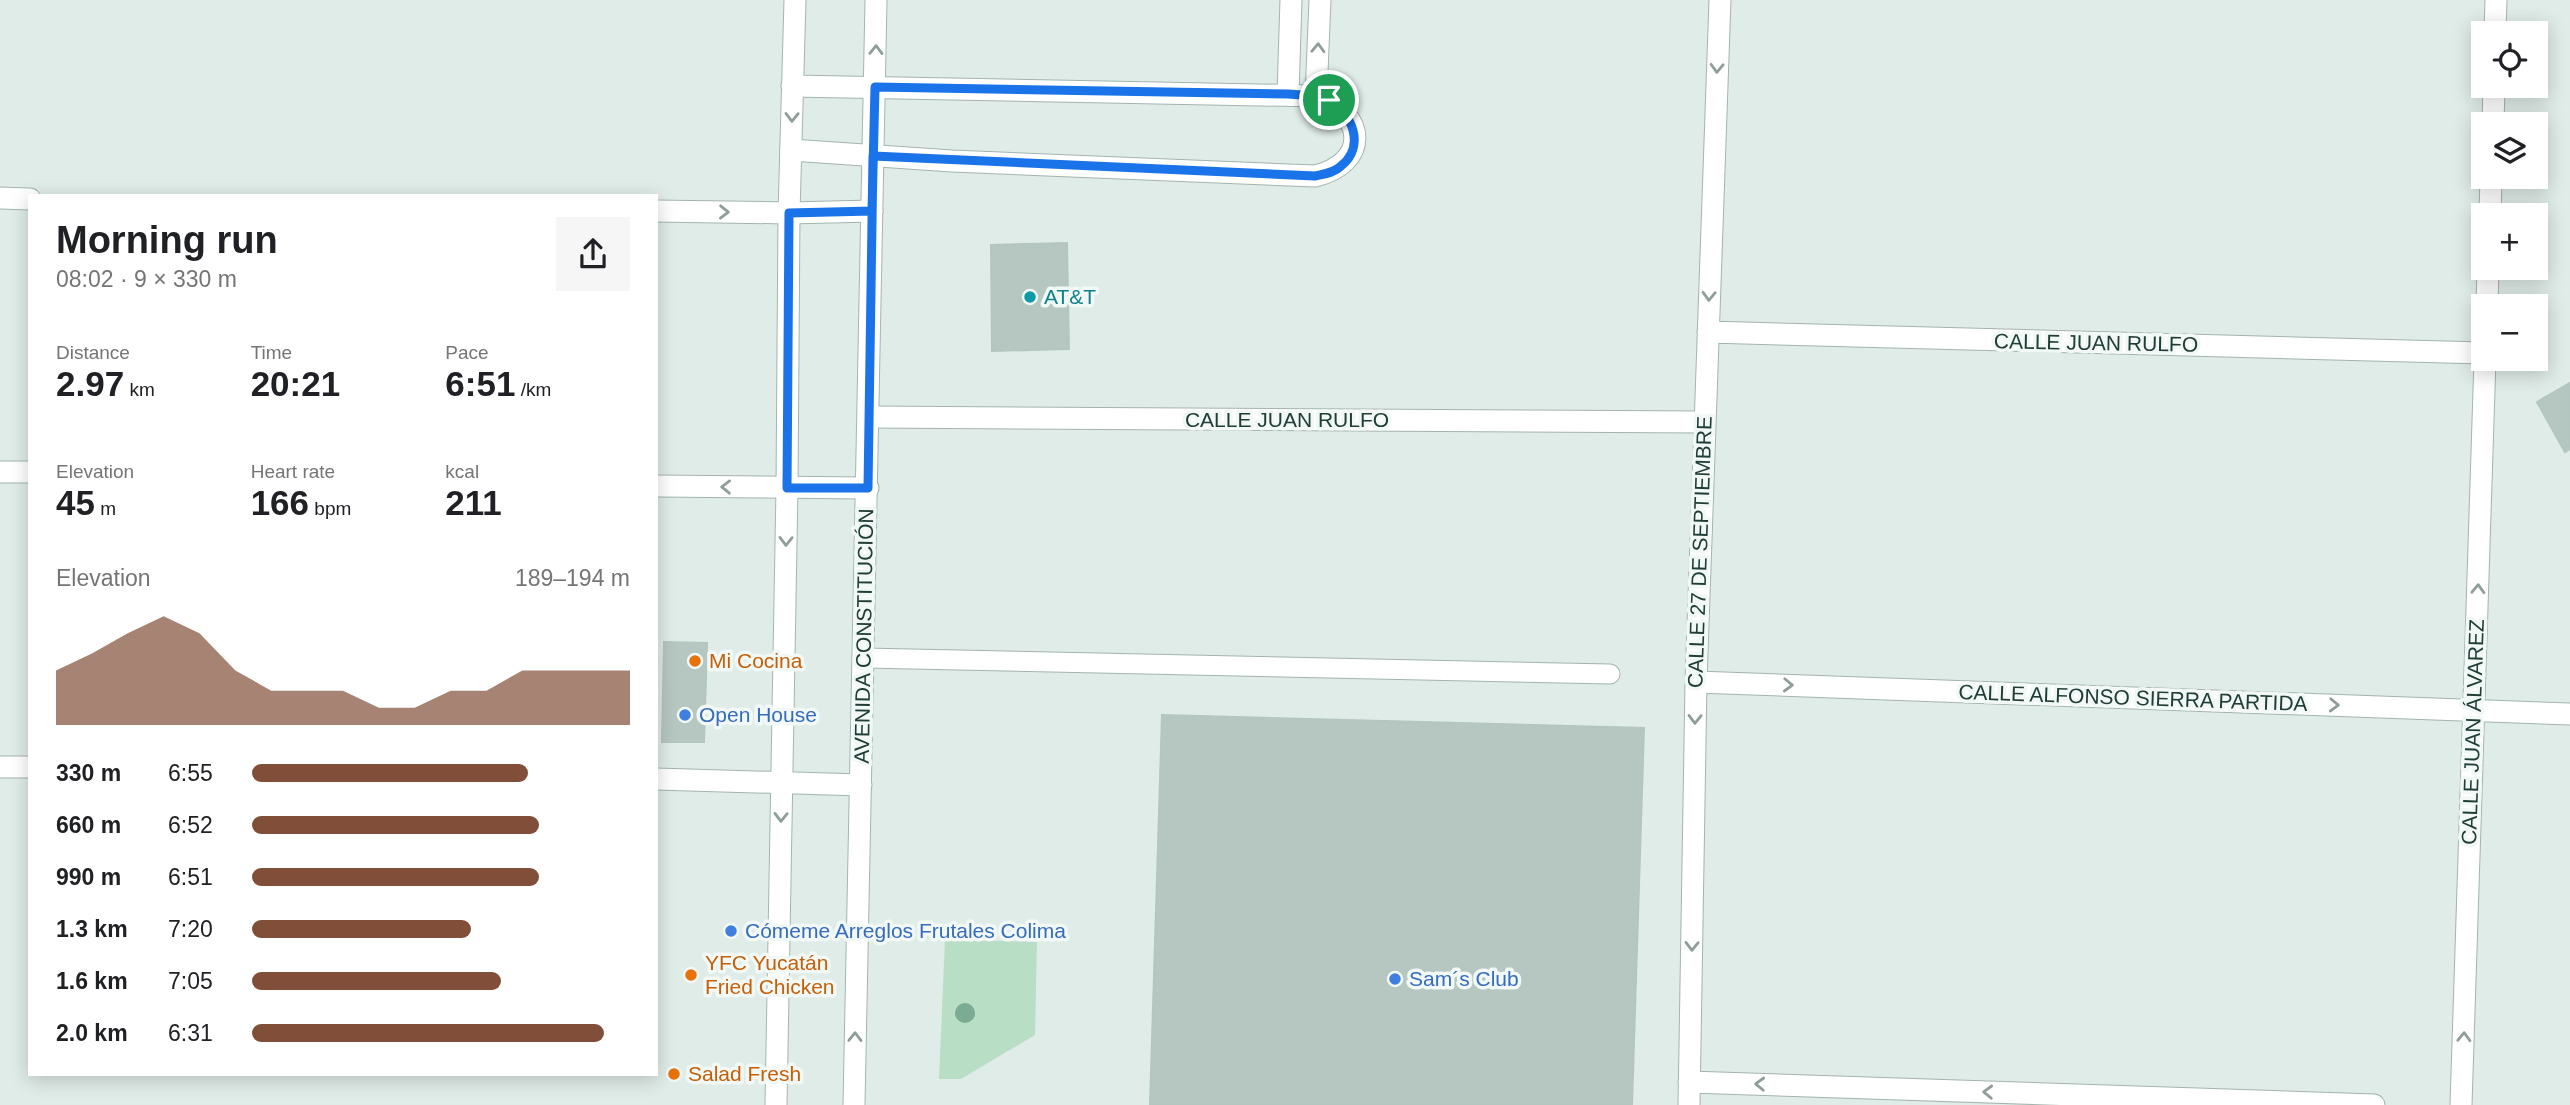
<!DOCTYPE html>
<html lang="en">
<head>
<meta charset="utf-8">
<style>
	body { margin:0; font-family:Arial,sans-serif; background:#f6f6f6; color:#202124; height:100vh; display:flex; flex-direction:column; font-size:26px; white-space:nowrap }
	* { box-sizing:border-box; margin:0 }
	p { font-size:23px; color:#757577 }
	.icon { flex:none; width:38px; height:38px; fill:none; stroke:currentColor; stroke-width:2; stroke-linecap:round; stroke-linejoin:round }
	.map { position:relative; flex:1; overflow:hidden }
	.sheet { position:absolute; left:28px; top:194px; width:630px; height:882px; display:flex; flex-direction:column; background:#fff; border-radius:0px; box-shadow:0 4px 18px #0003 }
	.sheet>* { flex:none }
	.controls { position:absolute; left:2471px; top:21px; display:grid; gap:14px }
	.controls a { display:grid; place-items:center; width:77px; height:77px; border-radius:0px; background:#fff; box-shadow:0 4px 18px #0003; font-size:35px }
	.pin { position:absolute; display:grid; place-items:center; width:60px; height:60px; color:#fff; margin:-30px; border:4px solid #fff; border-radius:50%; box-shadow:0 2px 7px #0007 }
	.round { display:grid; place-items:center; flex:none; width:74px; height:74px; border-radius:0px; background:#f6f6f6 }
	.headline { display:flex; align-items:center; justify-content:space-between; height:119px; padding:0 28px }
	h1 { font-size:38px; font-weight:600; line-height:52px }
	.metrics { display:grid; grid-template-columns:repeat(3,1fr); gap:10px; height:119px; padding:7px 28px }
	.metrics div { display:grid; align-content:center }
	.metrics b { font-size:35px; font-weight:600 }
	.metrics small { font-size:19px; font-weight:400 }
	.metrics p { font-size:19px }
	.chart { height:196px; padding:14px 28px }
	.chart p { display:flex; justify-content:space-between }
	.chart svg { width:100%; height:126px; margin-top:7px; fill:#814f39; opacity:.7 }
	ul { padding:0 28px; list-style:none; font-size:23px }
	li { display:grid; grid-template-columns:112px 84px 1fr; align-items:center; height:52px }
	li i { height:18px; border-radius:9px; background:#814f39 }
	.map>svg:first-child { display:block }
	.green { fill:#b8dec5 }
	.building { fill:#b6c7c1; stroke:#b3c6bf; stroke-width:2 }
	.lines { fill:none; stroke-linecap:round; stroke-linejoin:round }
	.lane-casing { stroke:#a3b4af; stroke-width:21 }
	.street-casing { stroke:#a3b4af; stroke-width:23 }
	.secondary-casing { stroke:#9eb8b1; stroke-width:23 }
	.lane { stroke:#fff; stroke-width:19 }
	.street { stroke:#fff; stroke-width:21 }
	.secondary { stroke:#fff; stroke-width:21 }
	.tree { fill:#7bab92 }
	.oneway { stroke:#909e9b }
	.route-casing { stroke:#fff; stroke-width:14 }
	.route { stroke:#1a73e8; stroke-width:9 }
	.culture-dot { fill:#0f9aa8; stroke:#f1f8f5; stroke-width:2.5 }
	.food-dot { fill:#e8710a; stroke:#f1f8f5; stroke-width:2.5 }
	.shop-dot { fill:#3f7fe0; stroke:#f1f8f5; stroke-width:2.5 }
	.labels { text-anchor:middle; stroke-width:7; stroke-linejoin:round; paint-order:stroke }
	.culture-label { font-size:21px; fill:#0d838f; stroke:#f1f8f5; text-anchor:start }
	.street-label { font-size:21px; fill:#203d37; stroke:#f1f8f5 }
	.food-label { font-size:21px; fill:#c56008; stroke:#f1f8f5; text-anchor:start }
	.shop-label { font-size:21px; fill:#366cbe; stroke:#f1f8f5; text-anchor:start }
</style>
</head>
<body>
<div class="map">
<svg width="2570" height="1105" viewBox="0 0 2570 1105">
	<rect width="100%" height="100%" fill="#e0ece8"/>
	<path class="green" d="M945 939 1037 942 1035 1035 961 1079H939Z"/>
	<path class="building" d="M1067 243 1069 349 992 351 991 245Z
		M2570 383V449L2565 452 2537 402Z
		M664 642 707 643 704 742H662Z
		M1162 715 1644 728 1632 1105H1150Z"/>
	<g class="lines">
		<defs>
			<path id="lane" d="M864 658 1610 674"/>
			<path id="street" d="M2495 33 2496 0
				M1288 94 1291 0
				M1316 96 1320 0
				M2493 124 2494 86
				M791 150 952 161 1315 176C1369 163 1367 114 1316 96L792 86
				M0 198 30 199
				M656 211 789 213 872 211
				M2490 215 2491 177
				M2487 306 2488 268
				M1708 332 2483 353
				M870 417 1704 422
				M0 472H30
				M656 486 868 488
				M1696 682 2570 714
				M0 767H30
				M656 779 861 785
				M1689 1082 2374 1105
				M1689 1105 1696 682 1720 0
				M2461 1105 2485 359"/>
			<path id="secondary" d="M776 1105 787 488 789 213 795 0
				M854 1105 876 0"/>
		</defs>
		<use href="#lane" class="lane-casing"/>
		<use href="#street" class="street-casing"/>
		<use href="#secondary" class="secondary-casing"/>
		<use href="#lane" class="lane"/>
		<use href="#street" class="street"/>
		<use href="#secondary" class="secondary"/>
	</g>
	<circle class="tree" cx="965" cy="1013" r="10"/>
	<defs><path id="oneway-chevron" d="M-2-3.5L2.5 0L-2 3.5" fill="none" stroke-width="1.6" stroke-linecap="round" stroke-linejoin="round" transform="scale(1.75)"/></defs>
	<g class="oneway">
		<use href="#oneway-chevron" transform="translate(1318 48) rotate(-88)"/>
		<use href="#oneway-chevron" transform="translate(876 50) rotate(-89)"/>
		<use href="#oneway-chevron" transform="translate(1717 68) rotate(92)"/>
		<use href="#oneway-chevron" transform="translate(792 117) rotate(91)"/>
		<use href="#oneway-chevron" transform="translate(724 212) rotate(1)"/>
		<use href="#oneway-chevron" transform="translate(1709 296) rotate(92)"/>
		<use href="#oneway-chevron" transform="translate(726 487) rotate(-179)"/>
		<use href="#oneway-chevron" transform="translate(786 541) rotate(91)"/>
		<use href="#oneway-chevron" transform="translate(2478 589) rotate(-88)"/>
		<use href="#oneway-chevron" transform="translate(1788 685) rotate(2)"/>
		<use href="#oneway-chevron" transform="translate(2334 705) rotate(2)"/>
		<use href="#oneway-chevron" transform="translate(1695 719) rotate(91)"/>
		<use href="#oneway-chevron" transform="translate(781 817) rotate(91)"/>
		<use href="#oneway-chevron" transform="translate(1692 946) rotate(91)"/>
		<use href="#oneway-chevron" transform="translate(855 1037) rotate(-89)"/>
		<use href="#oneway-chevron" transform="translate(2464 1037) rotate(-88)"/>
		<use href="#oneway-chevron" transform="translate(1760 1084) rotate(-178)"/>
		<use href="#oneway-chevron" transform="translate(1988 1092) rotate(-178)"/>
	</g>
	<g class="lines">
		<defs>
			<path id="route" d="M1329 100 1316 96 1288 94 875 87 872 211 789 213 787 488H868L873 156 1315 176C1324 174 1334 173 1341 166 1366 146 1352 113 1329 100"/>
		</defs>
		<use href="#route" class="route-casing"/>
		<use href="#route" class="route"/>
	</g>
	<circle class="culture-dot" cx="1030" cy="297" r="7"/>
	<g class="food-dot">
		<circle cx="695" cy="661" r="7"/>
		<circle cx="691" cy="975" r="7"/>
		<circle cx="674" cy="1074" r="7"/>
	</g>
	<g class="shop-dot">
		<circle cx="685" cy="715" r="7"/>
		<circle cx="731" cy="931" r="7"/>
		<circle cx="1395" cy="979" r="7"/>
	</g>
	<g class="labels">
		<g class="culture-label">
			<text x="1044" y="304">AT&amp;T</text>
		</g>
		<g class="street-label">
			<text transform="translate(2096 343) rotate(1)" y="7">CALLE JUAN RULFO</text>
			<text x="1287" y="427">CALLE JUAN RULFO</text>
			<text transform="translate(1700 552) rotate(-88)" y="7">CALLE 27 DE SEPTIEMBRE</text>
			<text transform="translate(864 636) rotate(-89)" y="7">AVENIDA CONSTITUCIÓN</text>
			<text transform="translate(2133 698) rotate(2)" y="7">CALLE ALFONSO SIERRA PARTIDA</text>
			<text transform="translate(2473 732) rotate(-88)" y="7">CALLE JUAN ÁLVAREZ</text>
		</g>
		<g class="food-label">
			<text x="709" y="668">Mi Cocina</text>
			<text x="705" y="970">YFC Yucatán<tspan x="705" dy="24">Fried Chicken</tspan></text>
			<text x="688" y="1081">Salad Fresh</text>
		</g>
		<g class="shop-label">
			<text x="699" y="722">Open House</text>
			<text x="745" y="938">Cómeme Arreglos Frutales Colima</text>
			<text x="1409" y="986">Sam´s Club</text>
		</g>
	</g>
</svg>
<div class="controls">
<a><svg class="icon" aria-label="locate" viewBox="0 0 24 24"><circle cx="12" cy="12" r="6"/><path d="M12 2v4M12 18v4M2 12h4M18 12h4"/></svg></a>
<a><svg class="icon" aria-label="layers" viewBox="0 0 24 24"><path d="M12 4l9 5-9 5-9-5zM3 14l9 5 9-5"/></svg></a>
<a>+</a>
<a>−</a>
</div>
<div class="pin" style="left:1329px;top:100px;background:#1e9e55"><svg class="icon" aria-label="arrive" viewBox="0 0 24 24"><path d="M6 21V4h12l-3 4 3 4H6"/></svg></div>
<section class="sheet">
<div class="headline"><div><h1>Morning run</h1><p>08:02 · 9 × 330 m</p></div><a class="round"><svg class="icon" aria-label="share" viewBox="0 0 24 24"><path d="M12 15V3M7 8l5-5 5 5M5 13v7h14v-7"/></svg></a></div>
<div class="metrics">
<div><p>Distance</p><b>2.97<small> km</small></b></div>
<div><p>Time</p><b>20:21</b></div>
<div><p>Pace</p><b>6:51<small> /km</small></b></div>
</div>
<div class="metrics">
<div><p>Elevation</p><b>45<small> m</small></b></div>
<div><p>Heart rate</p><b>166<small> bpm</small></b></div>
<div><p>kcal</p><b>211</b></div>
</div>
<div class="chart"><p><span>Elevation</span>189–194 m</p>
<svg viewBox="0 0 160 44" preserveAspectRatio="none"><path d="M0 44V25L10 19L20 12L30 6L40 12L50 25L60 32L70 32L80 32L90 38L100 38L110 32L120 32L130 25L140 25L150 25L160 25V44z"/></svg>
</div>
<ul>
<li><b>330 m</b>6:55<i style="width:73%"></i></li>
<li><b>660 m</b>6:52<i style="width:76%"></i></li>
<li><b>990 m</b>6:51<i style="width:76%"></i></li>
<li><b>1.3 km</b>7:20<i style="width:58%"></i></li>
<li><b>1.6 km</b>7:05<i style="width:66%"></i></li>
<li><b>2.0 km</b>6:31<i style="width:93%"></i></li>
</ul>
</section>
</div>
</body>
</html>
